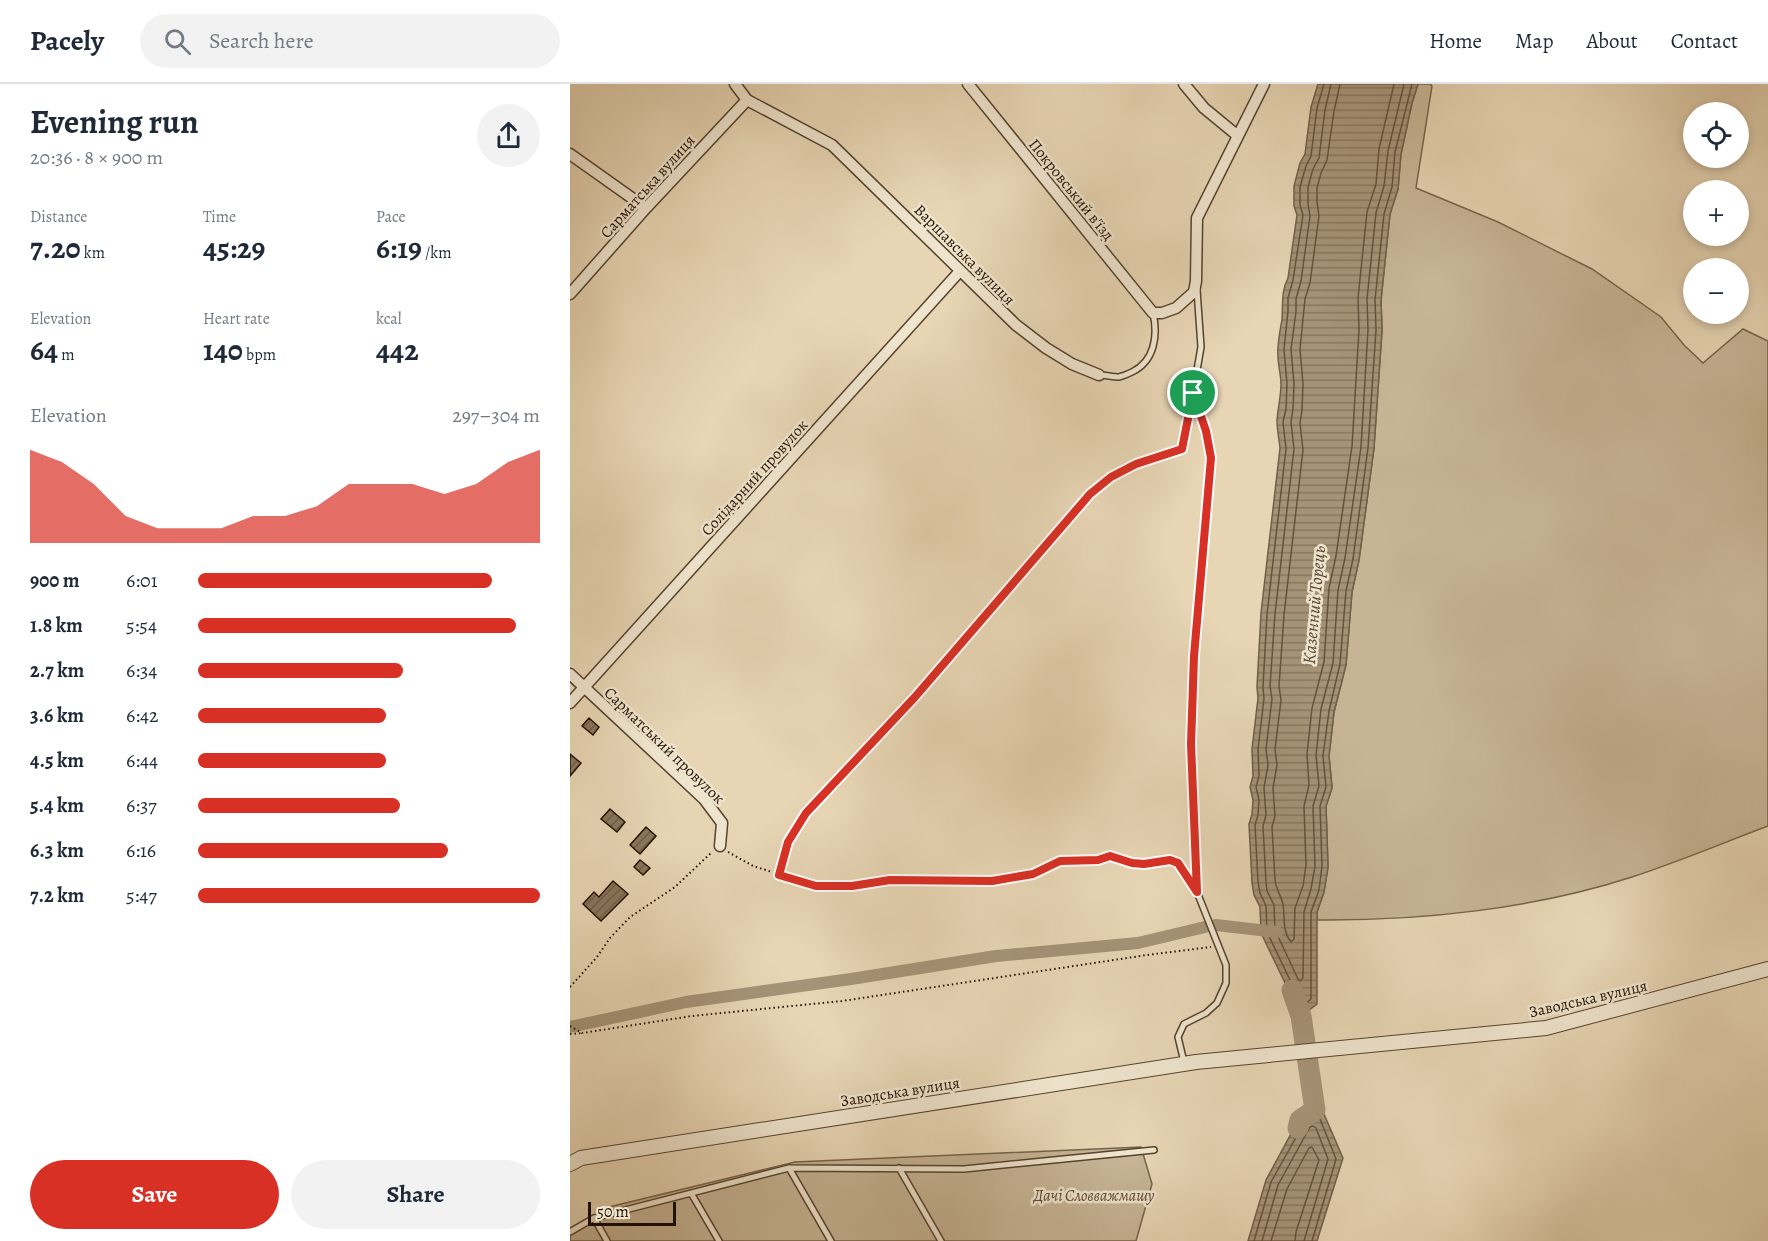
<!DOCTYPE html>
<html lang="en">
<head>
<meta charset="utf-8">
<style>
	body { margin:0; font-family:Alegreya,serif; background:#f2f2f3; color:#1f2937; height:100vh; display:flex; flex-direction:column; font-size:22px; white-space:nowrap }
	* { box-sizing:border-box; margin:0 }
	p { font-size:20px; color:#747a83 }
	.icon { flex:none; width:33px; height:33px; fill:none; stroke:currentColor; stroke-width:2; stroke-linecap:round; stroke-linejoin:round }
	.map { position:relative; flex:1; overflow:hidden }
	.drawer { display:flex; flex-direction:column; background:#fff; width:570px }
	.drawer>* { flex:none }
	.buttons { position:absolute; left:1113px; top:18px; display:grid; gap:12px }
	.buttons a { display:grid; place-items:center; width:66px; height:66px; border-radius:50%; background:#fff; box-shadow:0 3px 9px #0003; font-size:30px }
	.scale { position:absolute; left:18px; bottom:15px; width:88px; box-sizing:border-box; padding-left:6px; border:3px solid #241200; border-top:0; font-size:16px; line-height:21px; white-space:nowrap; color:#241200; -webkit-text-stroke:4px #efe4ce; paint-order:stroke }
	.pin { position:absolute; display:grid; place-items:center; width:51px; height:51px; color:#fff; margin:-26px; border:3px solid #fff; border-radius:50%; box-shadow:0 2px 6px #0007 }
	.round { display:grid; place-items:center; flex:none; width:63px; height:63px; border-radius:32px; background:#f2f2f3 }
	.head { display:flex; align-items:center; justify-content:space-between; height:102px; padding:0 30px }
	h1 { font-size:33px; font-weight:600; line-height:45px }
	.stats { display:grid; grid-template-columns:repeat(3,1fr); gap:9px; height:102px; padding:6px 30px }
	.stats div { display:grid; align-content:center }
	.stats b { font-size:30px; font-weight:600 }
	.stats small { font-size:16px; font-weight:400 }
	.stats p { font-size:16px }
	.chart { height:168px; padding:12px 30px }
	.chart p { display:flex; justify-content:space-between }
	.chart svg { width:100%; height:108px; margin-top:6px; fill:#d93025; opacity:.7 }
	.action { display:flex; gap:12px; margin-top:auto; padding:12px 30px }
	.action a { flex:1; height:69px; border-radius:36px; background:#d93025; color:#fff; font-size:24px; font-weight:600; line-height:69px; text-align:center }
	.action a+a { background:#f2f2f3; color:#1f2937 }
	ul { padding:0 30px; list-style:none; font-size:20px }
	li { display:grid; grid-template-columns:96px 72px 1fr; align-items:center; height:45px }
	li i { height:15px; border-radius:8px; background:#d93025 }
	header { display:flex; align-items:center; gap:36px; box-sizing:border-box; height:84px; padding:0 30px; background:#fff; border-bottom:2px solid #e0e1e3 }
	header strong { font-size:28px }
	nav { display:flex; gap:33px; margin-inline-start:auto; font-size:21px }
	.search { width:420px; height:54px; background:#f2f2f3; display:flex; align-items:center; gap:15px; box-sizing:border-box; padding:0 21px; border-radius:33px; color:#747a83; font-size:22px }
	main { display:flex; flex:1; min-height:0 }
	.map>svg:first-child { display:block }
	.green { fill:#c6b495; stroke:#75634a; stroke-width:1.5 }
	.water { fill:url(#water-rules); stroke:#715f47; stroke-width:1.5 }
	.lines { fill:none; stroke-linecap:round; stroke-linejoin:round }
	.shore { stroke:#64523c; stroke-width:1.5 }
	.canal { stroke:#a59377; stroke-width:12 }
	.river { stroke:#a59377; stroke-width:21 }
	.building { fill:url(#building-hatch); stroke:#241200; stroke-width:1.5 }
	.service-casing { stroke:#55432d; stroke-width:8 }
	.minor-casing { stroke:#55432d; stroke-width:13 }
	.tertiary-casing { stroke:#55432d; stroke-width:16 }
	.path { stroke:#241200; stroke-width:2; stroke-dasharray:1.5 3; stroke-linecap:butt }
	.service { stroke:#efe4ce; stroke-width:5 }
	.minor { stroke:#efe4ce; stroke-width:10 }
	.tertiary { stroke:#efe4ce; stroke-width:14 }
	.route-casing { stroke:#fff; stroke-width:12 }
	.route { stroke:#d93025; stroke-width:8 }
	.labels { text-anchor:middle; stroke-width:5; stroke-linejoin:round; paint-order:stroke }
	.street-label { font-size:16px; fill:#241200; stroke:#efe4ce }
	.park-label { font-size:16px; font-style:italic; fill:#5d4b34; stroke:#efe4ce }
	.water-label { font-size:18px; font-style:italic; fill:#584630; stroke:#efe4ce }
</style>
</head>
<body>
<header>
<strong>Pacely</strong>
<div class="search"><svg class="icon" aria-label="search" viewBox="0 0 24 24"><circle cx="10" cy="10" r="6"/><path d="M15 15l6 6"/></svg>Search here</div>
<nav><a>Home</a><a>Map</a><a>About</a><a>Contact</a></nav>
</header>
<main>
<section class="drawer">
<div class="head"><div><h1>Evening run</h1><p>20:36 · 8 × 900 m</p></div><a class="round"><svg class="icon" aria-label="share" viewBox="0 0 24 24"><path d="M12 15V3M7 8l5-5 5 5M5 13v7h14v-7"/></svg></a></div>
<div class="stats">
<div><p>Distance</p><b>7.20<small> km</small></b></div>
<div><p>Time</p><b>45:29</b></div>
<div><p>Pace</p><b>6:19<small> /km</small></b></div>
</div>
<div class="stats">
<div><p>Elevation</p><b>64<small> m</small></b></div>
<div><p>Heart rate</p><b>140<small> bpm</small></b></div>
<div><p>kcal</p><b>442</b></div>
</div>
<div class="chart"><p><span>Elevation</span>297–304 m</p>
<svg viewBox="0 0 160 44" preserveAspectRatio="none"><path d="M0 44V6L10 11L20 20L30 33L40 38L50 38L60 38L70 33L80 33L90 29L100 20L110 20L120 20L130 24L140 20L150 11L160 6V44z"/></svg>
</div>
<ul>
<li><b>900 m</b>6:01<i style="width:86%"></i></li>
<li><b>1.8 km</b>5:54<i style="width:93%"></i></li>
<li><b>2.7 km</b>6:34<i style="width:60%"></i></li>
<li><b>3.6 km</b>6:42<i style="width:55%"></i></li>
<li><b>4.5 km</b>6:44<i style="width:55%"></i></li>
<li><b>5.4 km</b>6:37<i style="width:59%"></i></li>
<li><b>6.3 km</b>6:16<i style="width:73%"></i></li>
<li><b>7.2 km</b>5:47<i style="width:100%"></i></li>
</ul>
<div class="action"><a>Save</a><a>Share</a></div>
</section>
<div class="map">
<svg width="1198" height="1157" viewBox="0 0 1198 1157">
	<defs>
		<pattern id="water-rules" width="6" height="5" patternUnits="userSpaceOnUse" patternTransform="scale(1.5)"><rect width="6" height="5" fill="#a59377"/><path d="M0 2.5h6" fill="none" stroke="#86775f"/></pattern>
		<pattern id="building-hatch" width="6" height="6" patternUnits="userSpaceOnUse" patternTransform="scale(1.5)"><rect width="6" height="6" fill="#89775e"/><path d="M-1 1l2-2M0 6l6-6M5 7l2-2" fill="none" stroke="#70604b"/></pattern>
	</defs>
	<rect width="100%" height="100%" fill="#e7d5b4"/>
	<filter id="stains"><feTurbulence type="fractalNoise" baseFrequency=".00333" numOctaves="4"/><feColorMatrix values="0 0 0 0 .2 0 0 0 0 .09 0 0 0 0 .02 0 0 0 .5 -.17"/></filter>
	<radialGradient id="worn" r=".72"><stop offset=".6" stop-color="#630" stop-opacity="0"/><stop offset="1" stop-color="#630" stop-opacity=".3"/></radialGradient>
	<path class="green" d="M848 0H860L862 2 846 104 928 138 1022 185 1091 233 1114 261 1133 279 1173 245 1198 257V742C1153 759 1108 778 1062 793 963 825 850 837 747 836V828L754 808 758 783 756 722 762 704 759 672 764 628 776 581 782 508 789 476 804 364 812 246 811 216 820 130 828 105 831 70 842 19Z
		M571 1063 582 1100 566 1157H0V1146L39 1123 225 1078Z"/>
	<path class="water" d="M748 0H848L842 19 831 70 828 105 820 130 811 216 812 246 804 364 789 476 782 508 776 581 764 628 759 672 762 704 756 722 758 783 754 808 747 828V920L731 932 691 849 690 823 684 811 682 799 679 740 682 730 683 716 680 703 683 692 682 665 688 614 687 603 691 529 710 364C709 355 707 345 707 336 708 324 711 312 711 300 711 291 708 281 708 272 707 260 710 248 712 235 713 221 711 207 718 194L727 131 724 122V102L730 79 735 70 741 23Z
		M736 1022 754 1030 773 1074 747 1157H678L696 1096Z"/>
	<g class="lines">
		<path class="shore" d="M754 0 747 24 741 72 736 82 730 103V121L733 131 723 196 718 214V227L714 265 717 300 716 325 713 338 716 365 697 530 693 603 694 615 688 665 689 692 686 703 689 716 688 731 685 741 688 798 690 809 696 822 697 848 731 919 734 921 741 915V828L749 806 752 782 750 722 756 703 753 672 759 627 770 580 776 507 783 475 798 364 806 246 805 216 814 130 822 103 825 68 842 0
			M761 0 755 26 749 74 743 85 738 103V120L740 132 731 197 726 215V228L721 265 724 300 723 325 721 338 724 365 705 530 700 602 702 615 696 665 698 681 694 704 696 731 693 742 696 798 697 807 704 821 705 846 728 895 730 897 733 894 734 828 741 805 745 782 743 722 749 702 746 671 751 625 763 579 768 506 775 474 791 363 798 246 797 215 806 129 814 102 818 67 834 0
			M770 0 764 27 757 76 751 89 747 104V118L749 132 740 199 735 215 730 265 733 300 732 326 730 339 733 366 714 531 709 602 711 616 705 665 707 681 703 704 705 732 702 743 705 796C706 805 711 812 713 820 715 833 712 847 721 858L724 855 725 824 733 802 736 781 734 722 739 701 737 670 742 624 754 578 759 504 766 472 782 362 789 246 788 214 797 128 806 100 809 65 824 0
			M684 1157 701 1098 738 1032 740 1030 750 1035 766 1075 742 1157
			M692 1157 708 1101 740 1043 743 1042 746 1044 758 1075 734 1157
			M701 1157 717 1105 739 1064 742 1063 749 1076 726 1148 725 1157"/>
		<path class="canal" d="M646 841 707 848
			M0 943 116 918 281 895 426 872 568 859 635 843"/>
		<path class="river" d="M722 906 731 932 745 1026 730 1036 728 1044"/>
	</g>
	<path class="building" d="M19 634 29 643 23 651 12 642Z
		M0 670 11 679 0 692Z
		M40 725 55 738 47 748 31 735Z
		M76 743 86 752 70 770 60 761Z
		M70 776 80 784 73 791 64 783Z
		M43 797 58 810 31 837 13 820 24 808 29 813Z"/>
	<g class="lines">
		<defs>
			<path id="service" d="M529 291C535 291 543 293 549 293 553 292 558 290 562 288 585 277 588 251 583 229
				M209 791 246 802H281L320 796 422 797 463 790 490 777 528 776 540 773 562 779 574 780 600 775 608 779 626 807
				M614 978 608 953 614 940 636 929 647 919 656 899V881L627 808 621 660 624 572 641 374 636 347 623 309 631 263 627 206
				M219 1084 261 1157
				M329 1084 371 1157
				M121 1109 149 1157
				M24 1134 37 1157
				M0 1148 24 1134 219 1084 394 1085 584 1066"/>
			<path id="minor" d="M165 0 177 16 262 61 446 241 476 264 502 280 529 291
				M398 0 583 229H592L606 224 624 208 626 197 627 134 694 0
				M614 0 634 24 668 52
				M0 70 76 124
				M0 210 76 124 177 16
				M0 590 134 715 152 739 150 762
				M0 619 390 187"/>
			<path id="tertiary" d="M0 1080 11 1074 626 978 976 944 1198 885"/>
		</defs>
		<use href="#service" class="service-casing"/>
		<use href="#minor" class="minor-casing"/>
		<use href="#tertiary" class="tertiary-casing"/>
		<path class="path" d="M158 768 183 782 202 788
			M211 784 218 758 236 729 345 613 520 410 541 393 566 380 612 365 619 327
			M0 903 27 873 40 854 60 833 105 803 142 768
			M0 942 12 949 122 932 272 917 577 871 641 863
			M0 950 12 949"/>
		<use href="#service" class="service"/>
		<use href="#minor" class="minor"/>
		<use href="#tertiary" class="tertiary"/>
	</g>
	<g class="lines">
		<defs>
			<path id="route" d="M623 309 636 347 641 374 624 572 621 660 627 808 608 779 600 776 574 780 562 779 540 772 528 776 490 777 463 790 422 797 320 796 282 802H246L209 791 218 758 236 729 345 613 520 410 541 393 566 380 612 365Z"/>
		</defs>
		<use href="#route" class="route-casing"/>
		<use href="#route" class="route"/>
	</g>
	<g class="labels">
		<g class="street-label">
			<text transform="translate(77 102) rotate(-48)" y="6">Сарматська вулиця</text>
			<text transform="translate(502 105) rotate(51)" y="6">Покровський в'їзд</text>
			<text transform="translate(395 170) rotate(45)" y="6">Варшавська вулиця</text>
			<text transform="translate(184 393) rotate(-48)" y="6">Солідарний провулок</text>
			<text transform="translate(95 661) rotate(44)" y="6">Сарматський провулок</text>
			<text transform="translate(1018 914) rotate(-13)" y="6">Заводська вулиця</text>
			<text transform="translate(330 1007) rotate(-9)" y="6">Заводська вулиця</text>
		</g>
		<g class="park-label">
			<text x="524" y="1117">Дачі Словважмашу</text>
		</g>
		<g class="water-label">
			<text transform="translate(744 521) rotate(-85)" y="6">Казенний Торець</text>
		</g>
	</g>
	<rect width="100%" height="100%" filter="url(#stains)"/>
	<rect width="100%" height="100%" fill="url(#worn)"/>
</svg>
<div class="buttons">
<a><svg class="icon" aria-label="locate" viewBox="0 0 24 24"><circle cx="12" cy="12" r="6"/><path d="M12 2v4M12 18v4M2 12h4M18 12h4"/></svg></a>
<a>+</a>
<a>−</a>
</div>
<div class="scale">50 m</div>
<div class="pin" style="left:623px;top:309px;background:#1e9e55"><svg class="icon" aria-label="arrive" viewBox="0 0 24 24"><path d="M6 21V4h12l-3 4 3 4H6"/></svg></div>
</div>
</main>
</body>
</html>
